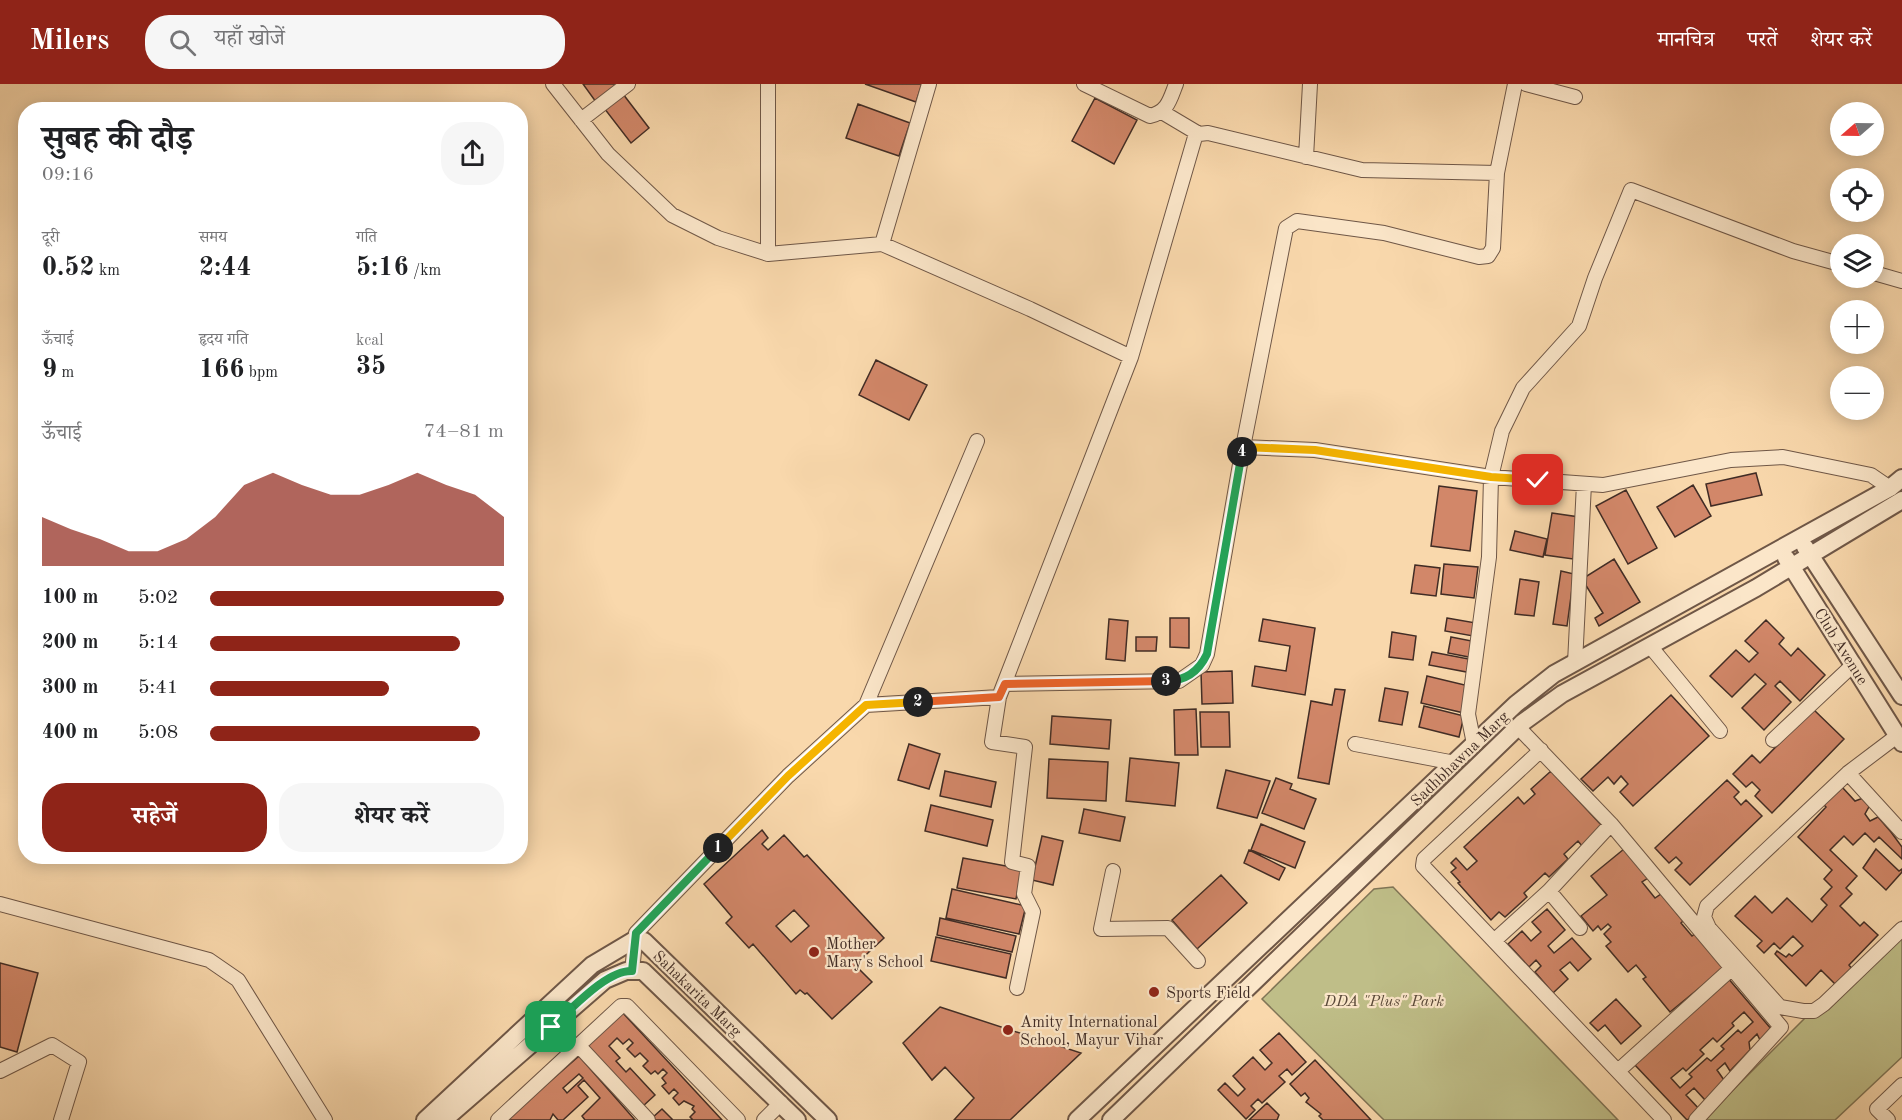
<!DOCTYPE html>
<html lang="hi">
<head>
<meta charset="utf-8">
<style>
	body { margin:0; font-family:"Old Standard TT","Noto Serif Devanagari",serif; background:#f6f6f6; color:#202124; height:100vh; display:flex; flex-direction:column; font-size:22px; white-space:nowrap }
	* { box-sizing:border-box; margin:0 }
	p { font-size:20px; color:#757577 }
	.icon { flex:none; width:33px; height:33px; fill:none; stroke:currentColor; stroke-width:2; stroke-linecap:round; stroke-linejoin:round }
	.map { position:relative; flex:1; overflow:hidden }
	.panel { position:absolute; left:18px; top:18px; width:510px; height:762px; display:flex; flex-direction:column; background:#fff; border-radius:24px; box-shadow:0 3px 15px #0003 }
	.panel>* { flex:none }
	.needle { width:39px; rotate:250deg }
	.tools { position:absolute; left:1830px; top:18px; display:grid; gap:12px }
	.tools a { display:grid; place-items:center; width:54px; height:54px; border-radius:50%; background:#fff; box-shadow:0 3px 15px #0003; font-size:30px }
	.pin { position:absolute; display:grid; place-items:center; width:51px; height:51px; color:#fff; margin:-26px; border-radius:12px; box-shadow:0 3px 9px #0006 }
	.km { position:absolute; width:30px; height:30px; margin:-15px; border-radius:50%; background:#222; color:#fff; font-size:16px; line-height:30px; text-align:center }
	.round { display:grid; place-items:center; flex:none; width:63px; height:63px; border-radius:24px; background:#f6f6f6 }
	.head { display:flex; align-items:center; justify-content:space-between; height:102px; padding:0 24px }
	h1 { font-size:33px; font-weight:700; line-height:45px }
	.metrics { display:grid; grid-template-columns:repeat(3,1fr); gap:9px; height:102px; padding:6px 24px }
	.metrics div { display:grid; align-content:center }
	.metrics b { font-size:26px; font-weight:700 }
	.metrics small { font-size:16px; font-weight:400 }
	.metrics p { font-size:16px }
	.chart { height:168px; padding:12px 24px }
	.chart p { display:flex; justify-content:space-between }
	.chart svg { width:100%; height:108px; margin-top:6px; fill:#8f2418; opacity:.7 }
	.button { display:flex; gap:12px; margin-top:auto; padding:12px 24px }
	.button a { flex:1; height:69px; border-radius:24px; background:#8f2418; color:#fff; font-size:24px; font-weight:700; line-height:69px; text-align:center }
	.button a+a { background:#f6f6f6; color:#202124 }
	ul { padding:0 24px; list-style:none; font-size:20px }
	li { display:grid; grid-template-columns:96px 72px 1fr; align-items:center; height:45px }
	li i { height:15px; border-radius:8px; background:#8f2418 }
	header { display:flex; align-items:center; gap:36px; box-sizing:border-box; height:84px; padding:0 30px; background:#8f2418; color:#fff }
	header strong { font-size:28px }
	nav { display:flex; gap:33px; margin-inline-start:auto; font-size:21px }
	.search { width:420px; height:54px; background:#f6f6f6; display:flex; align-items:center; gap:15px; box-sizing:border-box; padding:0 21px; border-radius:24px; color:#757577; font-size:22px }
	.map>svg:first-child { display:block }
	.green { fill:#bfbe88; stroke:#807556; stroke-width:1.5 }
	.building { fill:#d28769; stroke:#412c25; stroke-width:1.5; fill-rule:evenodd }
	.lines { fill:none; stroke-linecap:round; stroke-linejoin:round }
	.minor-casing { stroke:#6f5747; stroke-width:16 }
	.tertiary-casing { stroke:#6f5747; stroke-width:20 }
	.minor { stroke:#fbe6c9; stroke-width:14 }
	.tertiary { stroke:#fbe6c9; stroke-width:16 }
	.split-1-casing { stroke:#fff; stroke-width:12 }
	.split-2-casing { stroke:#fff; stroke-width:12 }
	.split-3-casing { stroke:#fff; stroke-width:12 }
	.split-4-casing { stroke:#fff; stroke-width:12 }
	.split-5-casing { stroke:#fff; stroke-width:12 }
	.split-1 { stroke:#22a559; stroke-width:8 }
	.split-2 { stroke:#f5b400; stroke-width:8 }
	.split-3 { stroke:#f0652b; stroke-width:8 }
	.split-4 { stroke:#22a559; stroke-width:8 }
	.split-5 { stroke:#f5b400; stroke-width:8 }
	.poi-dot { fill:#8f2418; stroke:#fbe6c9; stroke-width:2 }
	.labels { text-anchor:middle; stroke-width:4.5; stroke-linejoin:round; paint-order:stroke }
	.street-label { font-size:16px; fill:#412c25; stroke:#fbe6c9 }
	.poi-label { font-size:16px; fill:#412c25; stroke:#fbe6c9; text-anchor:start }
	.park-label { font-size:16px; font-style:italic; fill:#5a4939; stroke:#fbe6c9 }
</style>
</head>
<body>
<header>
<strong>Milers</strong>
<div class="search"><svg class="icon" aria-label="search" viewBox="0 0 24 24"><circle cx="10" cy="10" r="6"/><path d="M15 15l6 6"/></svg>यहाँ खोजें</div>
<nav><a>मानचित्र</a><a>परतें</a><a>शेयर करें</a></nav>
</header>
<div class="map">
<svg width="1902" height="1036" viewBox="0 0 1902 1036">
	<rect width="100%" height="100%" fill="#f9d8ac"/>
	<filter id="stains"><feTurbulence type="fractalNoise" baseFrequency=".00333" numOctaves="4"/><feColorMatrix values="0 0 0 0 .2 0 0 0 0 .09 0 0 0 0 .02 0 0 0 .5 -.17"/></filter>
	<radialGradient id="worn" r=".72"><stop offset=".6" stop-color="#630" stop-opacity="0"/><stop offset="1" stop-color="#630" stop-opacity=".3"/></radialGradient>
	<path class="green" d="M1393 803 1618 1036H1384L1262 915 1374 805Z
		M1902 837V973L1835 1036H1703Z"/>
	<path class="building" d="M583 0H614L616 2 596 18Z
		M865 0H922L916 18Z
		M623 10 649 44 631 59 604 24Z
		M1095 14 1137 36 1114 80 1072 57Z
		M858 20 910 39 899 72 846 54Z
		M876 276 927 301 909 336 859 311Z
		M1756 389 1762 411 1711 422 1706 400Z
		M1693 401 1711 432 1675 453 1657 423Z
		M1439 402 1477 407 1470 467 1431 462Z
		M1626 406 1657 464 1628 480 1596 422Z
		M1552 429 1579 433 1573 475 1545 471Z
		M1515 447 1547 455 1543 473 1510 466Z
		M1614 475 1640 518 1599 542 1595 534 1603 529 1582 495Z
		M1444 480 1478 483 1474 514 1441 510Z
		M1415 481 1440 484 1436 512 1411 509Z
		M1561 487 1574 490 1567 542 1553 540Z
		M1520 495 1539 498 1534 532 1515 530Z
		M1170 534H1189V564L1170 563Z
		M1447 534 1476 539 1473 552 1445 547Z
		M1109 535 1128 537 1125 577 1106 575Z
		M1263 535 1315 544 1305 611 1252 602 1255 582 1286 587 1290 562 1259 557Z
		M1766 536 1784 554 1779 560 1791 572 1798 564 1825 591 1800 617 1780 597 1775 602 1791 618 1764 646 1742 624 1766 600 1755 590 1732 613 1710 592 1736 566 1749 578 1758 569 1745 557Z
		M1392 548 1416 552 1413 576 1389 573Z
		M1136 553H1157L1156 567H1136Z
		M1451 553 1477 558 1474 574 1448 569Z
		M1432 568 1474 576 1472 589 1429 581Z
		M1232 587 1233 619 1202 620 1201 588Z
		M1427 592 1469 602 1464 629 1421 619Z
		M1385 604 1408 608 1402 641 1379 637Z
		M1335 605 1345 606 1329 700 1298 694 1311 617 1332 621Z
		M1671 611 1709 652 1633 722 1620 708 1628 700 1621 692 1614 700 1608 693 1593 707 1581 695Z
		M1424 622 1464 632 1459 653 1419 643Z
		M1196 625 1198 671H1175L1174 626Z
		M1813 625 1844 655 1772 729 1755 712 1760 706 1752 698 1746 703 1733 690 1752 671 1760 679Z
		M1200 628H1229L1230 663H1201Z
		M1052 632 1111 636 1109 665 1050 660Z
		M909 660 940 670 929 705 898 696Z
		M1130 674 1179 679 1175 722 1126 717Z
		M1049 675 1108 678 1106 717 1047 714Z
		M1226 686 1270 697 1257 734 1217 724Z
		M945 687 996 698 991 723 940 712Z
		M1551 687 1603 743 1582 762 1578 757 1564 770 1568 775 1549 793 1545 789 1524 809 1527 813 1505 833 1499 828 1491 836 1458 799 1460 798 1451 788 1456 784 1451 779 1456 774 1467 786 1477 777 1464 763 1518 713 1524 720 1535 710 1531 705Z
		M1276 694 1292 700 1290 705 1316 715 1304 745 1262 729Z
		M1727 696 1739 708 1734 713 1741 721 1746 716 1762 732 1690 801 1675 786 1682 779 1676 773 1669 779 1655 764Z
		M1842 703 1855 717 1863 714 1870 721 1865 730 1870 737 1878 733 1891 748 1902 763V775L1879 753 1874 758 1865 749 1853 761 1844 752 1830 766 1857 792 1846 804 1852 810 1840 822 1860 842 1864 838 1878 851 1849 881 1852 885 1836 901 1821 886 1806 902 1775 870 1777 867 1786 873 1789 870 1792 872 1803 862 1793 852 1780 865 1774 859 1764 869 1757 862 1762 857 1735 832 1755 812 1772 829 1787 814 1812 838 1827 821 1821 815 1832 803 1824 795 1832 786 1798 753 1826 723 1820 717Z
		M931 721 993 736 987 762 925 747Z
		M1084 725 1125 733 1120 757 1079 749Z
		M1261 740 1305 758 1295 784 1251 766Z
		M762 746 768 754 762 760 768 766 784 751 804 773 807 771 884 854 855 881 872 898 832 935 807 909 805 910 800 906 796 910 753 860 749 864 726 839 732 833 704 800ZM794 826 809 842 791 858 776 842Z
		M1042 752 1063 757 1053 801 1032 796Z
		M1624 765 1648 794 1642 798 1655 814 1661 810 1683 837 1681 839 1692 852 1696 849 1725 883 1670 928 1643 895 1646 893 1636 881 1628 888 1606 862 1611 858 1604 850 1611 843 1608 840 1601 846 1598 842 1593 847 1581 832 1607 811 1591 792Z
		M1876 765 1899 787 1902 785V788L1886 806 1863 784Z
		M1249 766 1285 784 1279 796 1244 779Z
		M963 774 1022 785 1016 815 957 804Z
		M1221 791 1247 819 1197 865 1172 836Z
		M952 805 1026 822 1019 850 946 834Z
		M1547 825 1565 846 1548 862 1554 869 1572 854 1591 875 1578 887 1570 878 1560 886 1568 895 1553 909 1535 888 1541 882 1536 876 1529 883 1508 860 1522 847 1531 857 1541 848 1532 838Z
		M940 834 1016 852 1012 868 937 851Z
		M936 853 1011 870 1006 894 931 877Z
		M0 879 38 889 17 968 0 963Z
		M1727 893 1772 946 1761 958 1757 950 1749 958 1750 966 1730 987 1725 979 1717 986 1724 996 1706 1017 1694 1004 1686 1011 1700 1026 1687 1036 1634 980ZM1744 928 1753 938 1741 949 1738 946 1721 962 1724 965 1711 977 1707 974 1689 990 1692 993 1680 1004 1671 994 1683 984 1686 987 1704 970 1700 966 1713 954 1717 958 1734 942 1732 939Z
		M1616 915 1641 942 1621 960 1605 941 1598 947 1590 939Z
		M940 923 1081 969 1010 1036H954L974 1014 945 983 932 996 903 959Z
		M622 928 722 1036H652L586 963Z
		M1279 949 1306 978 1292 991 1287 985 1279 992 1285 998 1262 1019 1258 1015 1251 1022 1255 1026 1246 1035 1218 1006 1225 999 1238 1012 1245 1005 1233 992 1253 973 1265 986 1272 979 1260 966Z
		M617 954 623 960 629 955 633 959 627 965 635 973 640 969 648 977 643 982 651 990 655 987 658 990 663 985 667 989 662 994 666 999 662 1002 669 1010 674 1005 678 1009 673 1014 679 1021 684 1017 694 1022 692 1025 695 1028 690 1033 693 1036H673L662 1025 652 1034 642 1023 655 1011 630 984 626 988 616 977 620 974 609 962Z
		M579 972 635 1036H585L582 1032 600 1014 584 996 578 1002 588 1013 563 1036H558L553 1030 550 1036H506Z
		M1315 976 1371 1036H1323L1319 1032 1321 1030 1306 1018 1309 1014 1305 1009 1301 1012 1290 1000Z
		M579 990 583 994 567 1009 563 1004Z
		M1267 1019 1279 1031 1277 1036H1249Z"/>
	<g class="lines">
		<defs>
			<path id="minor" d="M553 0 608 70 672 131 718 154 768 170 882 160 1030 225 1131 273
				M768 0V170
				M1084 0 1150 32C1168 28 1170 15 1176 0
				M1526 0 1575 13
				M1162 28 1199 50 1208 49 1362 86 1497 89
				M581 36 628 0
				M1306 73 1310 0
				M882 160 929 0
				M1874 189 1902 197
				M1243 363 1315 366 1491 393 1603 401 1731 376 1783 373 1871 391 1890 404
				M1650 562 1720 647
				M1575 579 1584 400
				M1005 600 1179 597 1202 581 1207 570 1243 363 1286 144 1297 137 1384 149 1479 173 1488 172 1493 164 1497 89 1515 0
				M999 613 992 658 1025 663 1012 778 1028 782 1024 810 1033 828 1017 904
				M866 621 977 357
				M1518 643 1611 740 1781 943 1696 1036
				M1897 652 1848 689 1707 822 1704 833 1709 844 1780 923 1803 927H1814L1824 920 1902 845
				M1773 656 1854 580
				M1355 660 1455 679
				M1474 660 1468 630 1489 473 1491 393 1502 347 1523 304 1579 242 1595 194 1631 106 1793 167 1840 180
				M1541 666 1424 775 1423 782 1664 1036
				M1848 689 1902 748
				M1113 787 1101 845 1168 844 1198 877
				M1549 807 1580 844
				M0 820 209 876 238 896 325 1036
				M1495 856 1549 807 1611 740
				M632 887 636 849 788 692 866 621 999 613 1131 273 1195 53 1199 50
				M579 962 648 1036
				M0 987 52 961 79 978 61 1036
				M1618 987 1731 885
				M498 1036 621 922H627L738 1036
				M764 1036 781 1019
				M1888 1036 1877 1025 1902 1001"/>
			<path id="tertiary" d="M1805 463 1902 612
				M1786 474 1902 659
				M425 1036 592 881 634 856 644 857 828 1036
				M444 1036 605 896 626 887H643L797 1036
				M1077 1036 1516 620 1554 590 1890 404 1902 394
				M1111 1036 1522 639 1562 610 1756 504 1902 416"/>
		</defs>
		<use href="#minor" class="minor-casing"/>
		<use href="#tertiary" class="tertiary-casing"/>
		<use href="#minor" class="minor"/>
		<use href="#tertiary" class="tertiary"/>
	</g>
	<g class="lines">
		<defs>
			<path id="split-1" d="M551 943C571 926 606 886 632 887L636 849 718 764"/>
			<path id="split-2" d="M718 764 788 692 866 621 918 618"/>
			<path id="split-3" d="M918 618 999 613 1005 600 1166 597"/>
			<path id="split-4" d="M1166 597C1185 597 1199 587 1207 570L1242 368"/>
			<path id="split-5" d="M1242 368 1243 363 1315 366 1491 393 1538 396"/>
		</defs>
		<use href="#split-1" class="split-1-casing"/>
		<use href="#split-2" class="split-2-casing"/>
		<use href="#split-3" class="split-3-casing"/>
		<use href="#split-4" class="split-4-casing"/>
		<use href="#split-5" class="split-5-casing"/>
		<use href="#split-1" class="split-1"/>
		<use href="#split-2" class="split-2"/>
		<use href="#split-3" class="split-3"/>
		<use href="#split-4" class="split-4"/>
		<use href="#split-5" class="split-5"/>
	</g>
	<g class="poi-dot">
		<circle cx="814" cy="868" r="6"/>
		<circle cx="1154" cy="908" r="6"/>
		<circle cx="1008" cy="946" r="6"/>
	</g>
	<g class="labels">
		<g class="street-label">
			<text transform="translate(1842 562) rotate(58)" y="6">Club Avenue</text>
			<text transform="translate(1459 674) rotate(-44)" y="6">Sadhbhawna Marg</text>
			<text transform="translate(698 909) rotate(44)" y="6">Sahakarita Marg</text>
		</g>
		<g class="poi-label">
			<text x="826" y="865">Mother<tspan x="826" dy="18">Mary's School</tspan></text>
			<text x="1166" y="914">Sports Field</text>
			<text x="1020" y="943">Amity International<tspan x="1020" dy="18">School, Mayur Vihar</tspan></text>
		</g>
		<g class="park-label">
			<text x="1384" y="922">DDA "Plus" Park</text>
		</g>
	</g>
	<rect width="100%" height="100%" filter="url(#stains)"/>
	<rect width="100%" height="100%" fill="url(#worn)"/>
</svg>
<div class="tools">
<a><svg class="needle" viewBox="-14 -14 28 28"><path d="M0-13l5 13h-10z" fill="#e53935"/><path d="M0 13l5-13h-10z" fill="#757577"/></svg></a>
<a><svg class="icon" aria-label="locate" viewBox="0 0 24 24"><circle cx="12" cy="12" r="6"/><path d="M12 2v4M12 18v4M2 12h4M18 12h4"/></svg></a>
<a><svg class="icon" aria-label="layers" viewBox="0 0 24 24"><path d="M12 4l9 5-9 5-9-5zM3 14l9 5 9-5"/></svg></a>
<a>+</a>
<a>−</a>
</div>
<div class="pin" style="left:551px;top:943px;background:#1e9e55"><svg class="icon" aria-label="arrive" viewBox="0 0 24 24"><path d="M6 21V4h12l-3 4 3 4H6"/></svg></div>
<div class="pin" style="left:1538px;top:396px;background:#d93025"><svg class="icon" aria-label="check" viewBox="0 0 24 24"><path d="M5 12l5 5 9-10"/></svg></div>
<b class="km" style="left:718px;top:764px">1</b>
<b class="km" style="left:918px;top:618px">2</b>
<b class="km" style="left:1166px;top:597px">3</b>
<b class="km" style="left:1242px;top:368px">4</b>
<section class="panel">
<div class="head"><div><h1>सुबह की दौड़</h1><p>09:16</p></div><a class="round"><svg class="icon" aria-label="share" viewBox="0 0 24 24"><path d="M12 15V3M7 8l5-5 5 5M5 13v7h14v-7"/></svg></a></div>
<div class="metrics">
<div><p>दूरी</p><b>0.52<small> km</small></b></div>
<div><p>समय</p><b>2:44</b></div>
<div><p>गति</p><b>5:16<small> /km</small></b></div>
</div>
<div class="metrics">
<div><p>ऊँचाई</p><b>9<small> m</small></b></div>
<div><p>हृदय गति</p><b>166<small> bpm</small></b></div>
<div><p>kcal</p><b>35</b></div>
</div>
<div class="chart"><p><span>ऊँचाई</span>74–81 m</p>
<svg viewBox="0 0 160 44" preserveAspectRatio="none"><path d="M0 44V24L10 29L20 33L30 38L40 38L50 33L60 24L70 11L80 6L90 11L100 15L110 15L120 11L130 6L140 11L150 15L160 24V44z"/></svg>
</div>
<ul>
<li><b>100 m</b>5:02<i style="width:100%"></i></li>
<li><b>200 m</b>5:14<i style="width:85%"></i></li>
<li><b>300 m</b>5:41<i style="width:61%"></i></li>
<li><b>400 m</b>5:08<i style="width:92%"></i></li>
</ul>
<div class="button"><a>सहेजें</a><a>शेयर करें</a></div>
</section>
</div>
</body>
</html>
